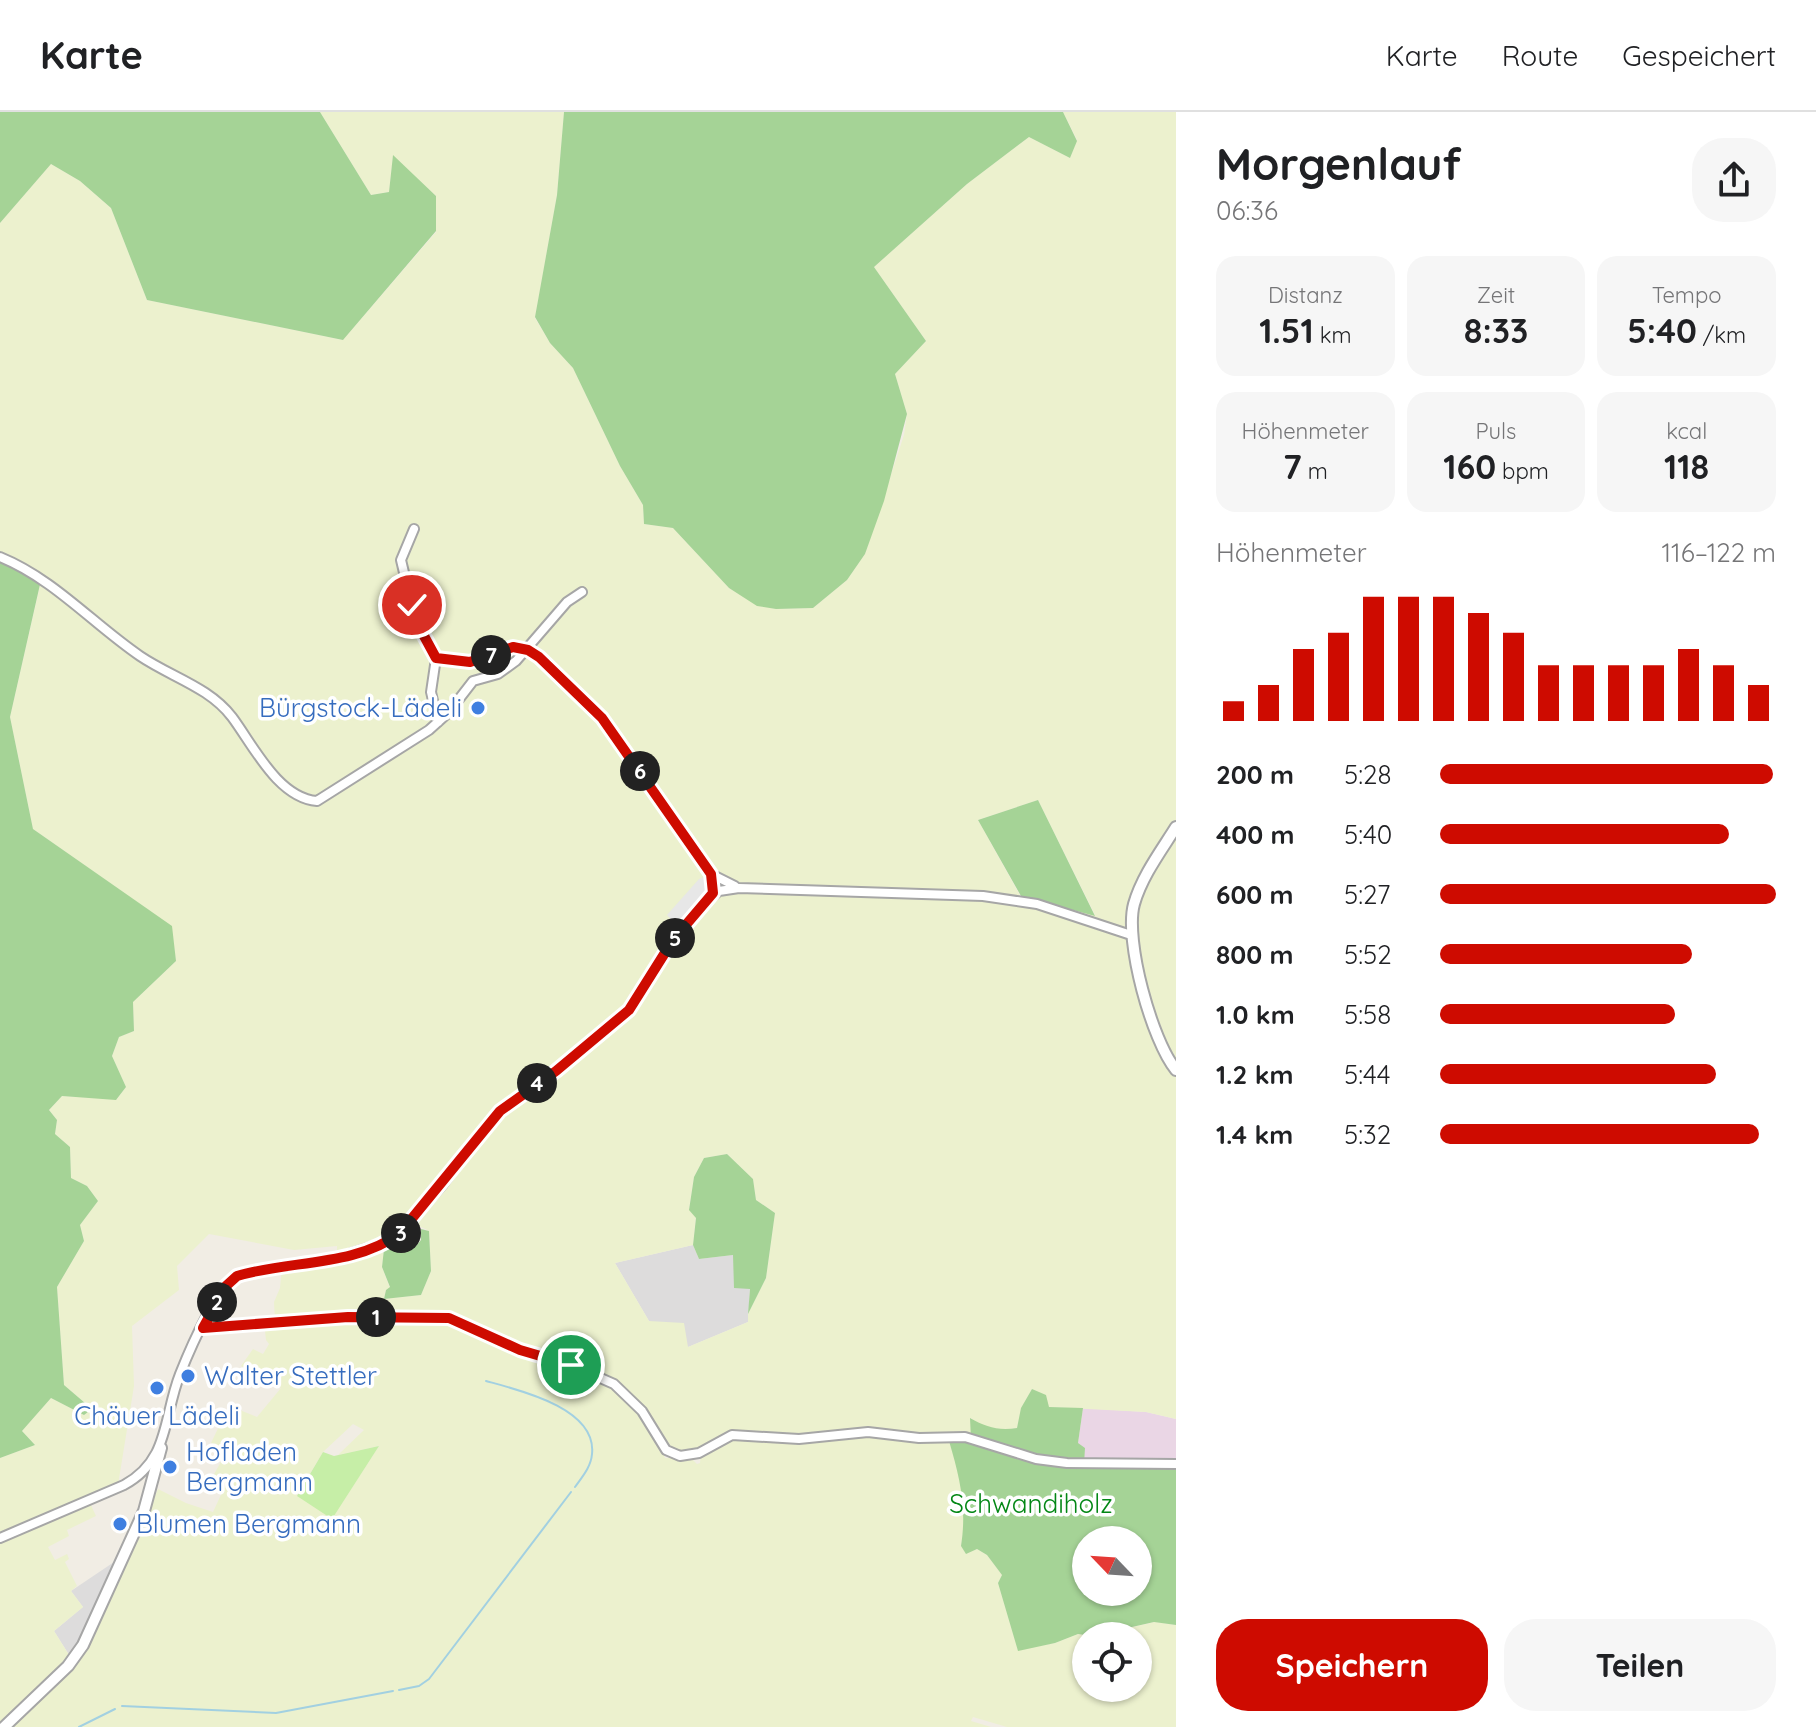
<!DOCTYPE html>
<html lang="de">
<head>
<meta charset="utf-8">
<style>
	body { margin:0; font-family:Quicksand,sans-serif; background:#f6f6f6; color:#202124; height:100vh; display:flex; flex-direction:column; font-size:30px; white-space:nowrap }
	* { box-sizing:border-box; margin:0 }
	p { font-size:26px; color:#757577 }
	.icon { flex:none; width:44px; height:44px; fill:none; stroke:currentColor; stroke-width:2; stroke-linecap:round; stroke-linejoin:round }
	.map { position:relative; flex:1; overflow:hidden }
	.sheet { display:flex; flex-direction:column; background:#fff; width:640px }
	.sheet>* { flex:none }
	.needle { width:52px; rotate:295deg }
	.fabs { position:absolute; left:1072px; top:1414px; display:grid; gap:16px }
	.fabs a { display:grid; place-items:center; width:80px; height:80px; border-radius:50%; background:#fff; box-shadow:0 2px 6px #0004; font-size:40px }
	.pin { position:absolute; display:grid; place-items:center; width:68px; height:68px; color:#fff; margin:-34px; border:4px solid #fff; border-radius:50%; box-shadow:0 2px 8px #0007 }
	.km { position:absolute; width:40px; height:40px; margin:-20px; border-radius:50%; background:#222; color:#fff; font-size:22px; line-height:40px; text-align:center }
	.round { display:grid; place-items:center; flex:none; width:84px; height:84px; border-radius:32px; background:#f6f6f6 }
	.summary { display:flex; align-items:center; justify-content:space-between; height:136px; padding:0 40px }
	h1 { font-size:44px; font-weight:800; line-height:60px }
	.metrics { display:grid; grid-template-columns:repeat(3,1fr); gap:12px; height:136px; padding:8px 40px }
	.metrics div { display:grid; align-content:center; border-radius:20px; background:#f6f6f6; text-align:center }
	.metrics b { font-size:34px; font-weight:800 }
	.metrics small { font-size:22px; font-weight:400 }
	.metrics p { font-size:22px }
	.chart { height:224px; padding:16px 40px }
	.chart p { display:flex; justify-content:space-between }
	.chart svg { width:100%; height:144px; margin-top:8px; stroke:#ce0b00; stroke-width:6 }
	.primary-button { display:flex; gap:16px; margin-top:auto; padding:16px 40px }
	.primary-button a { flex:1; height:92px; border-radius:32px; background:#ce0b00; color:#fff; font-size:32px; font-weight:800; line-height:92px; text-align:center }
	.primary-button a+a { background:#f6f6f6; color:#202124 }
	ul { padding:0 40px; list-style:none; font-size:26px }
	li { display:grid; grid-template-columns:128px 96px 1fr; align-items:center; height:60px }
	li i { height:20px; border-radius:10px; background:#ce0b00 }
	header { display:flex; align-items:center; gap:48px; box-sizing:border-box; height:112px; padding:0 40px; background:#fff; border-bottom:2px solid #e0e0e0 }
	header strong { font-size:38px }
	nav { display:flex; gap:44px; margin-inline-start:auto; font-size:28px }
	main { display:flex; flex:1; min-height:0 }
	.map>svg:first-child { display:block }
	.residential { fill:#dddcdc }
	.industrial { fill:#ead6e5 }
	.farmland { fill:#ecf1ce; fill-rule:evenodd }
	.grass { fill:#c6eea7 }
	.forest { fill:#a5d396; fill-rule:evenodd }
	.parking { fill:#e7e7e7 }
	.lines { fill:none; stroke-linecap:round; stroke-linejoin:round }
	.stream { stroke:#a2d0e1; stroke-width:2 }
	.minor-casing { stroke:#a6a6a6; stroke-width:12 }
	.tertiary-casing { stroke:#a6a6a6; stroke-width:14 }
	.minor { stroke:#fff; stroke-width:8 }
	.tertiary { stroke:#fff; stroke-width:10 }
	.route-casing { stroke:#fff; stroke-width:16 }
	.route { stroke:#ce0b00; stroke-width:10 }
	.shop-dot { fill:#3f7fe0; stroke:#fff; stroke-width:3 }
	.labels { text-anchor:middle; stroke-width:7; stroke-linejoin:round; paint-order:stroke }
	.shop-label { font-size:26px; fill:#366cbe; stroke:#fff; text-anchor:start }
	.park-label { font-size:26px; fill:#038715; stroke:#fff }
</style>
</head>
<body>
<header>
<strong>Karte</strong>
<nav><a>Karte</a><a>Route</a><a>Gespeichert</a></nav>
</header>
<main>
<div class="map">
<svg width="1176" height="1615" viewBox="0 0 1176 1615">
	<rect width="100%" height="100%" fill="#f1ede4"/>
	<path class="residential" d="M693 1133 699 1147 733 1143 750 1176 748 1210 688 1235 649 1209 615 1151Z
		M120 1446 83 1528 71 1546 54 1519 83 1495 71 1479Z"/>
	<path class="industrial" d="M1083 1296 1146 1300 1176 1307V1350L1121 1347 1084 1350 1078 1331Z"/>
	<path class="farmland" d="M320 0H564L557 83 535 206 550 231 573 256 620 354 643 393 644 412 673 416 729 476 757 493 776 497 813 496 847 468 865 442 904 323 907 302 895 262 926 229 874 155 967 72 1029 25 1070 46 1077 28 1063 0H1176V1307L1146 1300 1048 1295 1046 1284 1032 1277 1022 1295 1017 1316 1004 1318 980 1314 971 1306V1327L949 1330 961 1364 966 1404 961 1434 966 1441 977 1437 987 1443 1002 1463 998 1471 1018 1538 1055 1531 1078 1522 1092 1524 1155 1510 1176 1513V1615H1007L973 1605 971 1609 991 1615H12L71 1558 87 1536 158 1377 186 1391 213 1400 226 1372 213 1364 227 1339 211 1331 225 1302 232 1295 257 1305 281 1276 241 1254 253 1237 263 1242 269 1232 266 1228 264 1210 275 1209 274 1190 280 1176 282 1155 337 1146V1134L294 1138 209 1122 177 1154 179 1178 132 1214 134 1274 118 1373 0 1422V1346L35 1333 22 1319 51 1286 84 1303 92 1297 64 1273 57 1175 84 1129 80 1113 98 1089 87 1074 71 1066 70 1035 55 1022 57 1008 49 998 62 984 117 987 126 975 112 944 119 925 134 919 133 890 176 849 171 814 33 717 10 605 41 469 0 445V111L51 52 80 69 111 96 147 188 343 228 436 120V84L393 44 389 80 371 83ZM1038 688 1095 803H1094L1021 785 978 708ZM727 1042 753 1067 756 1088 775 1101 766 1166 748 1202V1210L688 1235 684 1211 649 1209 615 1151 693 1133 696 1105 689 1097 694 1065 704 1046ZM411 1110 429 1119 431 1159 421 1183 384 1187 386 1178 390 1176 382 1155 384 1137 366 1138 392 1127 389 1119ZM496 1228 571 1251 615 1270 631 1283 664 1333 677 1341H693L734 1320 752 1323 720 1328 701 1341 700 1351 697 1352 690 1345 665 1346 662 1336 640 1300 613 1274 570 1255 510 1237ZM353 1312 364 1318 338 1343 379 1334 332 1406 297 1383 323 1340ZM1086 1524H1138V1576H1086Z
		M89 1389 96 1404 67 1418 69 1424 48 1435 55 1448 67 1442 69 1447 65 1450 77 1474 71 1479 83 1495 54 1519 71 1546 0 1615V1429Z"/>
	<path class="grass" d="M379 1334 332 1407 297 1384 323 1340 334 1344Z"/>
	<path class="forest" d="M0 0H320L371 83 389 80 393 43 436 84V119L343 228 147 188 111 96 80 69 51 52 0 111Z
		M564 0H1063L1077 29 1070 46 1029 25 967 72 874 155 926 229 895 262 907 302 884 389 865 442 847 468 813 496 776 497 757 494 729 476 673 416 644 412 643 393 620 354 573 256 550 231 535 205 557 83Z
		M0 445 41 468 10 605 33 717 172 814 176 849 133 890 134 919 119 925 112 944 126 975 116 988 62 984 49 998 57 1008 55 1022 70 1035 71 1066 87 1074 98 1089 80 1113 84 1129 57 1175 64 1273 92 1297 84 1303 51 1286 22 1319 35 1333 0 1346Z
		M1038 688 1095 804 1021 784 978 708Z
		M727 1042 753 1067 756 1088 775 1101 766 1166 748 1202 750 1177 734 1176 733 1143 699 1147 693 1133 696 1106 689 1098 694 1065 704 1046Z
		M421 1117 429 1119 431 1159 421 1183 384 1187 386 1178 390 1175 382 1155 384 1137 392 1134 398 1140 406 1132 416 1134 421 1128Z
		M1032 1277 1046 1283 1049 1295 1083 1296 1078 1331 1085 1336 1084 1352 1176 1354V1513L1154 1510 1092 1524 1078 1522 1055 1531 1018 1539 998 1471 1002 1463 987 1443 977 1437 966 1442 961 1434C967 1396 960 1366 949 1329L971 1327 970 1306C986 1315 998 1319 1017 1316L1021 1296ZM1086 1428H1138V1480H1086Z"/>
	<path class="parking" d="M704 765 707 778 676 813 667 803 699 767Z"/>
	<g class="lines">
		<path class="stream" d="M486 1269C519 1278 597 1296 592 1342 591 1355 582 1365 575 1375
			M399 1578 419 1574 429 1567 571 1380
			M122 1594 276 1601 393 1579
			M79 1615 115 1597"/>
		<defs>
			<path id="minor" d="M414 417 401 448 415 507 436 546C449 549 464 552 476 549 501 543 514 527 539 545L602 606 711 762 735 774
				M0 445C54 467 93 512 140 544 171 565 209 575 232 605 253 633 278 686 317 689L429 618 449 600 473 569 498 562 516 549 567 490 582 480
				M436 546 431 580 438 610
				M203 1216 348 1205 449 1206 520 1238 571 1253 614 1272 642 1299 666 1338 680 1344 699 1341 732 1323 799 1327 868 1320 919 1326 965 1325 1036 1347 1067 1351 1176 1352
				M0 1426 124 1373C170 1348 163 1305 180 1262 192 1232 209 1193 230 1169L241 1163 337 1146 386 1130 400 1121 443 1072 490 1009 619 908 637 887 673 828 707 789 719 779 739 776 983 784 1037 792 1131 823"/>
			<path id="tertiary" d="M1176 715C1161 739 1142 764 1134 792 1124 828 1152 929 1176 958
				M4 1615 68 1554 83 1533 144 1399 161 1336"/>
		</defs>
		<use href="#minor" class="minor-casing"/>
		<use href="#tertiary" class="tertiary-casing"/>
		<use href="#minor" class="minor"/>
		<use href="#tertiary" class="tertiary"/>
	</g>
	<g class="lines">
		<defs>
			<path id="route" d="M412 493 417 511 436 546 470 550 513 535 528 538 539 545 602 606 711 762 713 781 673 828 629 898 556 959 500 999 400 1121C355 1155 289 1148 237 1164L226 1174 203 1216 348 1205 449 1206 520 1238 571 1253"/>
		</defs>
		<use href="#route" class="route-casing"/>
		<use href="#route" class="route"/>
	</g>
	<g class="shop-dot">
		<circle cx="478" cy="596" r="8"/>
		<circle cx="188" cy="1264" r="8"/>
		<circle cx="157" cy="1276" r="8"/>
		<circle cx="170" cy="1355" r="8"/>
		<circle cx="120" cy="1412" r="8"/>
	</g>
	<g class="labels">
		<g class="shop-label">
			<text x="462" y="605" text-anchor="end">Bürgstock-Lädeli</text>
			<text x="204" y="1273">Walter Stettler</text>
			<text x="157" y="1313" text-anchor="middle">Chäuer Lädeli</text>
			<text x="186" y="1349">Hofladen<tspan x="186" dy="30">Bergmann</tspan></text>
			<text x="136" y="1421">Blumen Bergmann</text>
		</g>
		<g class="park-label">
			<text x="1031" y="1401">Schwandiholz</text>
		</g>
	</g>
</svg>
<div class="fabs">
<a><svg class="needle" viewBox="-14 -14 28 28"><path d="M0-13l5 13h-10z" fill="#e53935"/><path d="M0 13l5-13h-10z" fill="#757577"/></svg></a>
<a><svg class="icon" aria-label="locate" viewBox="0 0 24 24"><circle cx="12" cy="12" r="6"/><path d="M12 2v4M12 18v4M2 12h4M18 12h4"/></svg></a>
</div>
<div class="pin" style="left:571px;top:1253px;background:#1e9e55"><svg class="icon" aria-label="arrive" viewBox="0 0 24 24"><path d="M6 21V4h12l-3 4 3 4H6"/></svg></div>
<div class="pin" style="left:412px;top:493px;background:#d93025"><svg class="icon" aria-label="check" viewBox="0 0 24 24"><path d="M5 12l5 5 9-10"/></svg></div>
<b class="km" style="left:376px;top:1205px">1</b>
<b class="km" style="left:217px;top:1190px">2</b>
<b class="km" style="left:401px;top:1121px">3</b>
<b class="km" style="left:537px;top:971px">4</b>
<b class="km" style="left:675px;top:826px">5</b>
<b class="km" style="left:640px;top:659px">6</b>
<b class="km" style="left:491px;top:543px">7</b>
</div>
<section class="sheet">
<div class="summary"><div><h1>Morgenlauf</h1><p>06:36</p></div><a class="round"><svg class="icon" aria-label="share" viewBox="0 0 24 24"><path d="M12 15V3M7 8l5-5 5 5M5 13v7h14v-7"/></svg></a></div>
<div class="metrics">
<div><p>Distanz</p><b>1.51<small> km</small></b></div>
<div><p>Zeit</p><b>8:33</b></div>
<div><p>Tempo</p><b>5:40<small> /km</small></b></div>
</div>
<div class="metrics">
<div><p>Höhenmeter</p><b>7<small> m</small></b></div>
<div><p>Puls</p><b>160<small> bpm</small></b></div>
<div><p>kcal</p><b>118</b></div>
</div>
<div class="chart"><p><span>Höhenmeter</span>116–122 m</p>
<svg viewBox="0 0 160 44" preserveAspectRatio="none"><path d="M5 44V38M15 44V33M25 44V22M35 44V17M45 44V6M55 44V6M65 44V6M75 44V11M85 44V17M95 44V27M105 44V27M115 44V27M125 44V27M135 44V22M145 44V27M155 44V33"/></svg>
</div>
<ul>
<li><b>200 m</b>5:28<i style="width:99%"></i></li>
<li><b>400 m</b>5:40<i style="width:86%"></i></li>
<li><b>600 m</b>5:27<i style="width:100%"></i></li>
<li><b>800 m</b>5:52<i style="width:75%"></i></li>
<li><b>1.0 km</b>5:58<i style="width:70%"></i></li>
<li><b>1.2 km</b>5:44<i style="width:82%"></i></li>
<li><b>1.4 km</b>5:32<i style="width:95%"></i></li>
</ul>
<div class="primary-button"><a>Speichern</a><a>Teilen</a></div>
</section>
</main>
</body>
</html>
